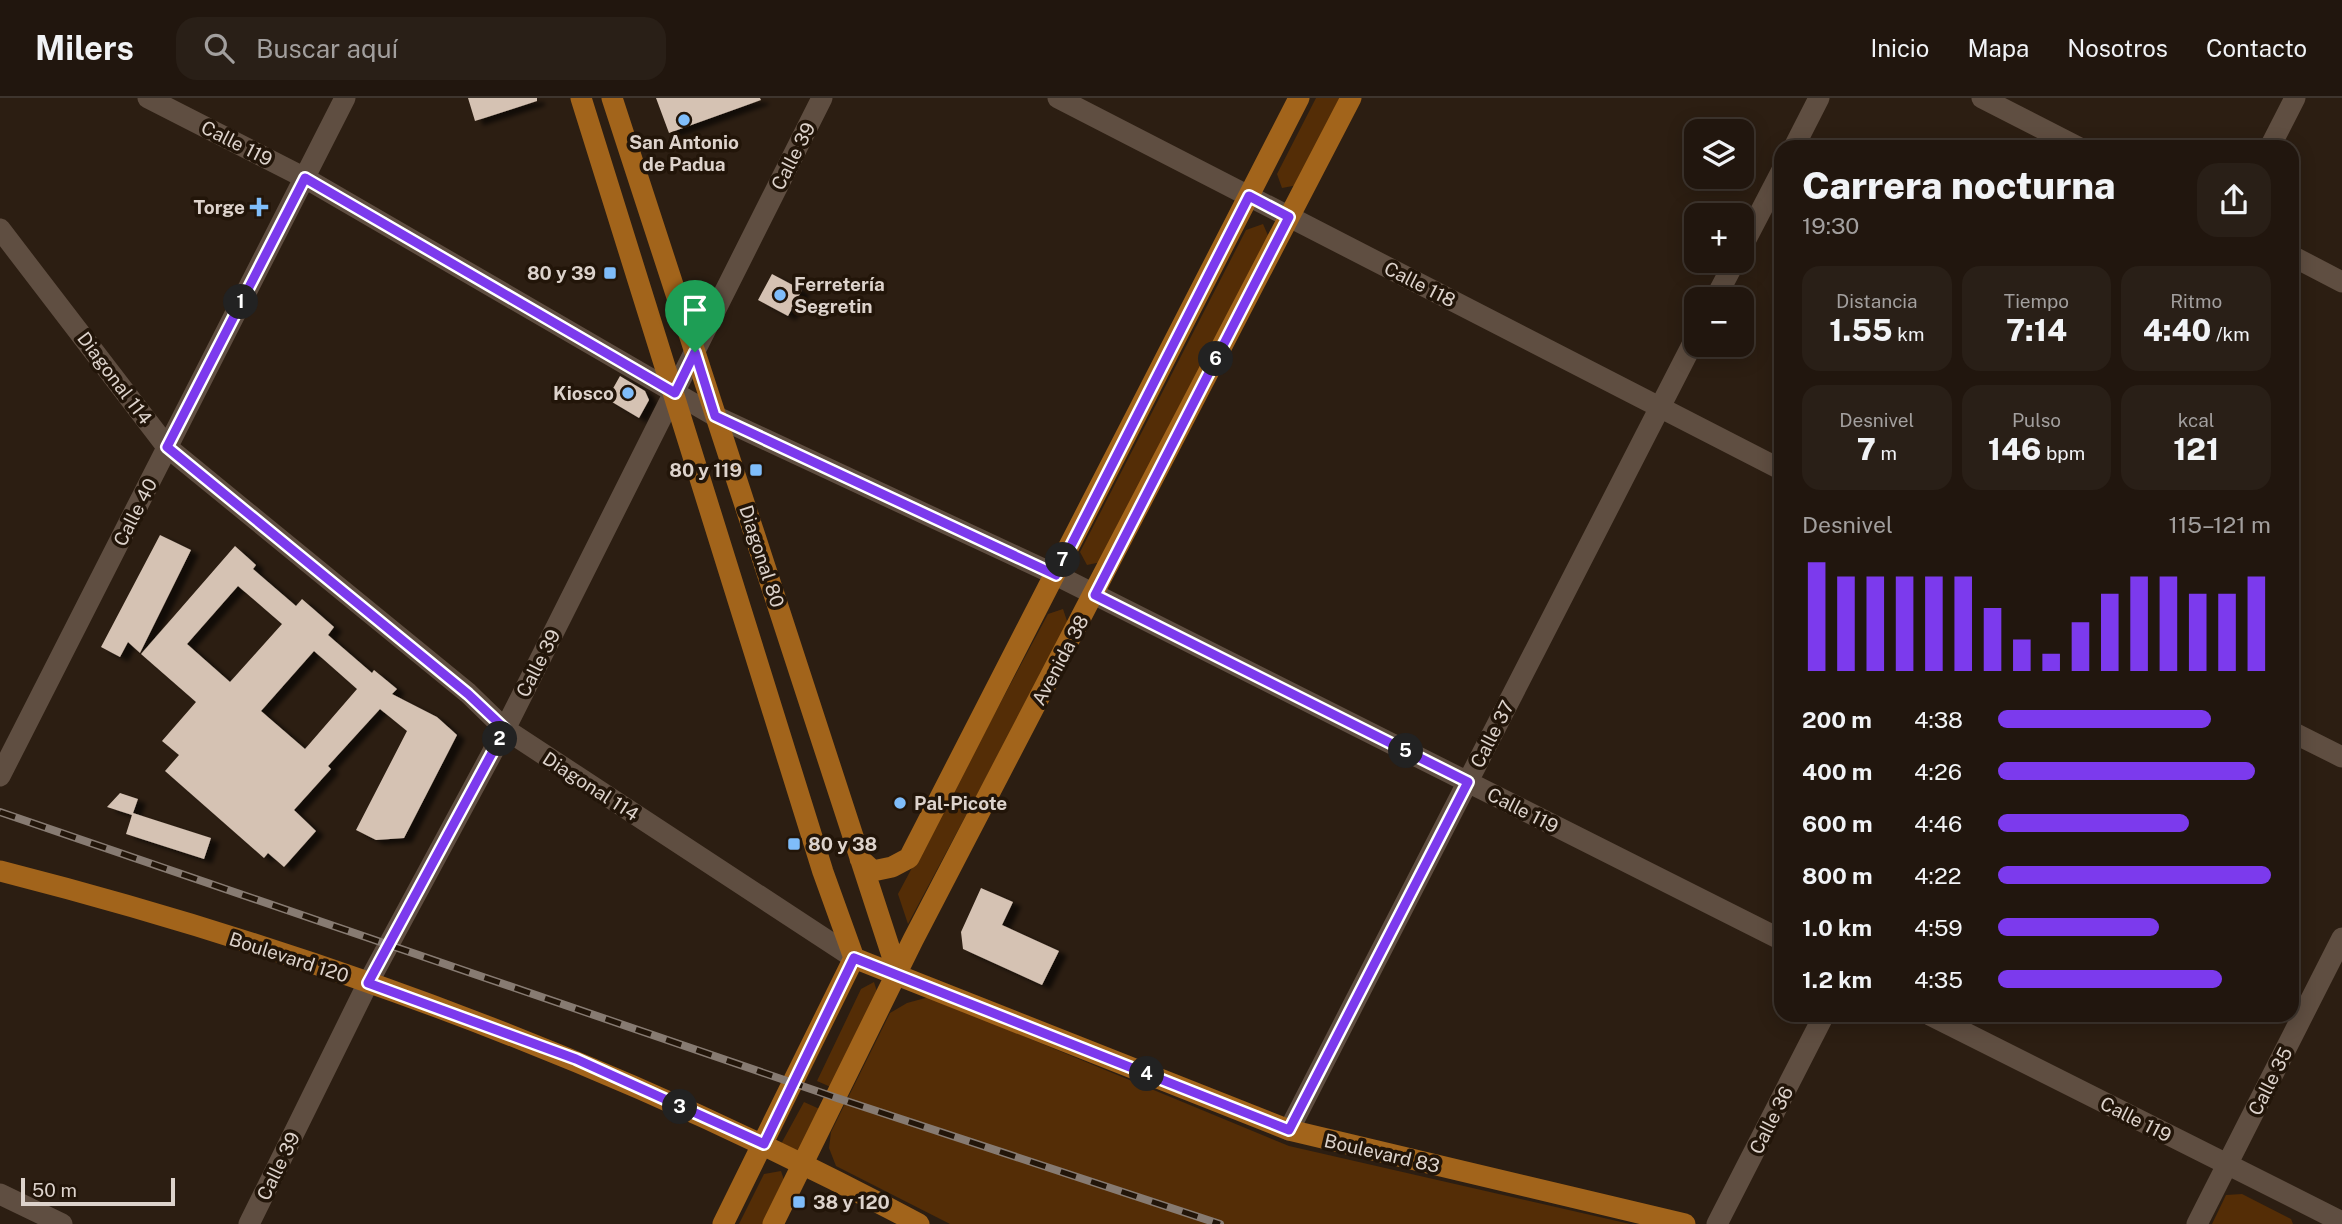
<!DOCTYPE html>
<html lang="es">
<head>
<meta charset="utf-8">
<style>
	body { margin:0; font-family:"Public Sans",sans-serif; background:#291f17; color:#f1f3f6; height:100vh; display:flex; flex-direction:column; font-size:26px; white-space:nowrap }
	* { box-sizing:border-box; margin:0 }
	p { font-size:23px; color:#a29f9e }
	.icon { flex:none; width:38px; height:38px; fill:none; stroke:currentColor; stroke-width:2; stroke-linecap:round; stroke-linejoin:round }
	.map { position:relative; flex:1; overflow:hidden }
	.side { position:absolute; left:1774px; top:42px; width:525px; height:882px; display:flex; flex-direction:column; background:#21160e; border-radius:21px; box-shadow:0 4px 18px #0003,0 0 0 2px #3e352e }
	.side>* { flex:none }
	.fabs { position:absolute; left:1684px; top:21px; display:grid; gap:14px }
	.fabs a { display:grid; place-items:center; width:70px; height:70px; border-radius:14px; background:#21160e; box-shadow:0 4px 18px #0003,0 0 0 2px #3e352e; font-size:35px }
	.scale { position:absolute; left:21px; bottom:18px; width:154px; box-sizing:border-box; padding-left:7px; border:4px solid #ddd3cc; border-top:0; font-size:19px; line-height:24px; white-space:nowrap; color:#ddd3cc; -webkit-text-stroke:5px #221509; paint-order:stroke }
	.pin { position:absolute; display:grid; place-items:center; width:60px; height:60px; color:#fff; margin:-72px -30px; border-radius:50% 50% 50% 0; rotate:-45deg; box-shadow:0 0 7px #0007 }
	.pin .icon { rotate:45deg }
	.km { position:absolute; width:35px; height:35px; margin:-18px; border-radius:50%; background:#222; color:#fff; font-size:19px; line-height:35px; text-align:center }
	.round { display:grid; place-items:center; flex:none; width:74px; height:74px; border-radius:21px; background:#291f17 }
	.overview { display:flex; align-items:center; justify-content:space-between; height:119px; padding:0 28px }
	h1 { font-size:38px; font-weight:800; line-height:52px }
	.figures { display:grid; grid-template-columns:repeat(3,1fr); gap:10px; height:119px; padding:7px 28px }
	.figures div { display:grid; align-content:center; border-radius:18px; background:#291f17; text-align:center }
	.figures b { font-size:30px; font-weight:800 }
	.figures small { font-size:19px; font-weight:400 }
	.figures p { font-size:19px }
	.chart { height:196px; padding:14px 28px }
	.chart p { display:flex; justify-content:space-between }
	.chart svg { width:100%; height:126px; margin-top:7px; stroke:#7c3aed; stroke-width:6 }
	ul { padding:0 28px; list-style:none; font-size:23px }
	li { display:grid; grid-template-columns:112px 84px 1fr; align-items:center; height:52px }
	li i { height:18px; border-radius:9px; background:#7c3aed }
	header { display:flex; align-items:center; gap:42px; box-sizing:border-box; height:98px; padding:0 35px; background:#21160e; border-bottom:2px solid #3e352e }
	header strong { font-size:33px }
	nav { display:flex; gap:38px; margin-inline-start:auto; font-size:24px }
	.search { width:490px; height:63px; background:#291f17; display:flex; align-items:center; gap:18px; box-sizing:border-box; padding:0 24px; border-radius:21px; color:#a29f9e; font-size:26px }
	.map>svg:first-child { display:block }
	.green { fill:#542d06 }
	.building { fill:#d5c2b3; fill-rule:evenodd; filter:url(#shadow) }
	.lines { fill:none; stroke-linecap:round; stroke-linejoin:round }
	.minor { stroke:#5f4e41; stroke-width:21 }
	.major { stroke:#a2641b; stroke-width:21 }
	.rail-casing { stroke:#877b72; stroke-width:8 }
	.rail { stroke:#221509; stroke-width:5; stroke-dasharray:16; stroke-linecap:butt }
	.route-casing { stroke:#fff; stroke-width:14 }
	.route { stroke:#7c3aed; stroke-width:9 }
	.poi-dot { fill:#7fbdfa; stroke:#221509; stroke-width:2.5 }
	.labels { text-anchor:middle; stroke-width:7; stroke-linejoin:round; paint-order:stroke }
	.poi-label { font-size:19px; font-weight:bold; fill:#ddd3cc; stroke:#221509; text-anchor:end }
	.street-label { font-size:19px; fill:#ddd3cc; stroke:#221509 }
</style>
</head>
<body>
<header>
<strong>Milers</strong>
<div class="search"><svg class="icon" aria-label="search" viewBox="0 0 24 24"><circle cx="10" cy="10" r="6"/><path d="M15 15l6 6"/></svg>Buscar aquí</div>
<nav><a>Inicio</a><a>Mapa</a><a>Nosotros</a><a>Contacto</a></nav>
</header>
<div class="map">
<svg width="2342" height="1126" viewBox="0 0 2342 1126">
	<defs>
		<filter id="shadow"><feDropShadow dx="8" dy="4.5" stdDeviation="2" flood-color="#0009"/></filter>
	</defs>
	<rect width="100%" height="100%" fill="#2c1e12"/>
	<path class="green" d="M1316 0H1343L1298 87 1282 90 1277 76Z
		M1263 126 1270 142 1101 464 1087 467 1080 454 1246 132Z
		M1063 511 1068 526 908 826 898 796 1048 516Z
		M874 884 879 900 833 990 817 983 861 891Z
		M929 899 1289 1048 1630 1126H950L836 1068 829 1050 831 1034 890 915 907 905Z
		M804 1004 824 1013 801 1056 781 1046Z
		M781 1073 786 1088 766 1126H739L764 1076Z
		M2242 1096 2291 1121 2293 1126H2212L2226 1097Z"/>
	<path class="building" d="M468 0H537V3L475 23Z
		M656 0H760L761 2 669 35Z
		M772 176 802 192 788 218 758 202Z
		M620 278 645 293 649 302 639 320 607 301Z
		M160 437 191 452 140 555 128 544 120 559 101 549Z
		M235 448 256 467 253 471 296 508 302 501 334 529 328 537 372 575 374 572 397 591 392 596 437 619 457 637 404 740 376 742 356 732 407 633 380 611 328 668 331 671 294 712 316 733 284 769 268 755 264 760 165 673 179 657 162 643 196 604 141 556ZM238 488 282 526 230 584 187 546ZM314 553 357 591 305 651 261 613Z
		M120 695 138 701 133 715 211 740 204 761 126 736 132 717 107 709Z
		M981 790 1013 804 1002 827 1059 853 1042 887 963 851 961 834Z"/>
	<g class="lines">
		<path class="minor" d="M148 0 305 80 715 318 1056 477 1782 842
			M1058 0 1782 372
			M1982 0 2078 49
			M1794 49 1819 0
			M2270 49 2295 0
			M0 131 167 349 468 595 505 631 854 860
			M1741 151 1782 72
			M2292 158 2342 184
			M1715 201 1735 163
			M2292 634 2342 659
			M0 678 345 0
			M1930 917 2342 1124
			M1289 1032 1696 239
			M0 1096 62 1126
			M249 1126 368 885 505 631 822 0
			M1717 1126 1824 917
			M2197 1126 2342 840"/>
		<path class="major" d="M581 0 823 774 854 860
			M612 0 898 876
			M860 761 873 773 892 769 909 760 1299 0
			M0 773C318 854 629 971 919 1126
			M854 860 1289 1032 1685 1126
			M723 1126 854 860
			M773 1126 913 842 1351 0"/>
		<defs>
			<path id="rail" d="M0 714 837 1000 1220 1126"/>
		</defs>
		<use href="#rail" class="rail-casing"/>
		<use href="#rail" class="rail"/>
	</g>
	<g class="lines">
		<defs>
			<path id="route" d="M305 80 675 295 695 254 715 318 1056 477 1249 98 1289 119 1095 497 1468 684 1289 1032 854 860 764 1046 576 961 368 885 505 631 468 596 167 349Z"/>
		</defs>
		<use href="#route" class="route-casing"/>
		<use href="#route" class="route"/>
	</g>
	<g class="poi-dot">
		<circle cx="684" cy="22" r="7"/>
		<path d="M255.5 98.5h7v7h7v7h-7v7h-7v-7h-7v-7h7z"/>
		<rect x="603" y="168" width="14" height="14" rx="3.5"/>
		<circle cx="780" cy="197" r="7"/>
		<circle cx="628" cy="295" r="7"/>
		<rect x="749" y="365" width="14" height="14" rx="3.5"/>
		<circle cx="900" cy="705" r="7"/>
		<rect x="787" y="739" width="14" height="14" rx="3.5"/>
		<rect x="792" y="1097" width="14" height="14" rx="3.5"/>
	</g>
	<g class="labels">
		<g class="poi-label">
			<text x="684" y="51" text-anchor="middle">San Antonio<tspan x="684" dy="22">de Padua</tspan></text>
			<text x="245" y="116">Torge</text>
			<text x="596" y="182">80 y 39</text>
			<text x="794" y="193" text-anchor="start">Ferretería<tspan x="794" dy="22">Segretin</tspan></text>
			<text x="614" y="302">Kiosco</text>
			<text x="742" y="379">80 y 119</text>
			<text x="914" y="712" text-anchor="start">Pal-Picote</text>
			<text x="808" y="753" text-anchor="start">80 y 38</text>
			<text x="813" y="1111" text-anchor="start">38 y 120</text>
		</g>
		<g class="street-label">
			<text transform="translate(237 45) rotate(27)" y="7">Calle 119</text>
			<text transform="translate(793 58) rotate(-63)" y="7">Calle 39</text>
			<text transform="translate(1420 186) rotate(27)" y="7">Calle 118</text>
			<text transform="translate(115 280) rotate(53)" y="7">Diagonal 114</text>
			<text transform="translate(135 414) rotate(-63)" y="7">Calle 40</text>
			<text transform="translate(762 458) rotate(72)" y="7">Diagonal 80</text>
			<text transform="translate(1060 562) rotate(-62)" y="7">Avenida 38</text>
			<text transform="translate(538 565) rotate(-63)" y="7">Calle 39</text>
			<text transform="translate(1492 636) rotate(-63)" y="7">Calle 37</text>
			<text transform="translate(591 688) rotate(33)" y="7">Diagonal 114</text>
			<text transform="translate(1523 712) rotate(27)" y="7">Calle 119</text>
			<text transform="translate(289 859) rotate(18)" y="7">Boulevard 120</text>
			<text transform="translate(2270 983) rotate(-63)" y="7">Calle 35</text>
			<text transform="translate(2136 1021) rotate(27)" y="7">Calle 119</text>
			<text transform="translate(1771 1022) rotate(-63)" y="7">Calle 36</text>
			<text transform="translate(1382 1055) rotate(13)" y="7">Boulevard 83</text>
			<text transform="translate(278 1068) rotate(-64)" y="7">Calle 39</text>
		</g>
	</g>
</svg>
<div class="fabs">
<a><svg class="icon" aria-label="layers" viewBox="0 0 24 24"><path d="M12 4l9 5-9 5-9-5zM3 14l9 5 9-5"/></svg></a>
<a>+</a>
<a>−</a>
</div>
<div class="scale">50 m</div>
<div class="pin" style="left:695px;top:254px;background:#1e9e55"><svg class="icon" aria-label="arrive" viewBox="0 0 24 24"><path d="M6 21V4h12l-3 4 3 4H6"/></svg></div>
<b class="km" style="left:241px;top:204px">1</b>
<b class="km" style="left:500px;top:641px">2</b>
<b class="km" style="left:680px;top:1009px">3</b>
<b class="km" style="left:1147px;top:976px">4</b>
<b class="km" style="left:1406px;top:653px">5</b>
<b class="km" style="left:1216px;top:261px">6</b>
<b class="km" style="left:1063px;top:462px">7</b>
<section class="side">
<div class="overview"><div><h1>Carrera nocturna</h1><p>19:30</p></div><a class="round"><svg class="icon" aria-label="share" viewBox="0 0 24 24"><path d="M12 15V3M7 8l5-5 5 5M5 13v7h14v-7"/></svg></a></div>
<div class="figures">
<div><p>Distancia</p><b>1.55<small> km</small></b></div>
<div><p>Tiempo</p><b>7:14</b></div>
<div><p>Ritmo</p><b>4:40<small> /km</small></b></div>
</div>
<div class="figures">
<div><p>Desnivel</p><b>7<small> m</small></b></div>
<div><p>Pulso</p><b>146<small> bpm</small></b></div>
<div><p>kcal</p><b>121</b></div>
</div>
<div class="chart"><p><span>Desnivel</span>115–121 m</p>
<svg viewBox="0 0 160 44" preserveAspectRatio="none"><path d="M5 44V6M15 44V11M25 44V11M35 44V11M45 44V11M55 44V11M65 44V22M75 44V33M85 44V38M95 44V27M105 44V17M115 44V11M125 44V11M135 44V17M145 44V17M155 44V11"/></svg>
</div>
<ul>
<li><b>200 m</b>4:38<i style="width:78%"></i></li>
<li><b>400 m</b>4:26<i style="width:94%"></i></li>
<li><b>600 m</b>4:46<i style="width:70%"></i></li>
<li><b>800 m</b>4:22<i style="width:100%"></i></li>
<li><b>1.0 km</b>4:59<i style="width:59%"></i></li>
<li><b>1.2 km</b>4:35<i style="width:82%"></i></li>
</ul>
</section>
</div>
</body>
</html>
